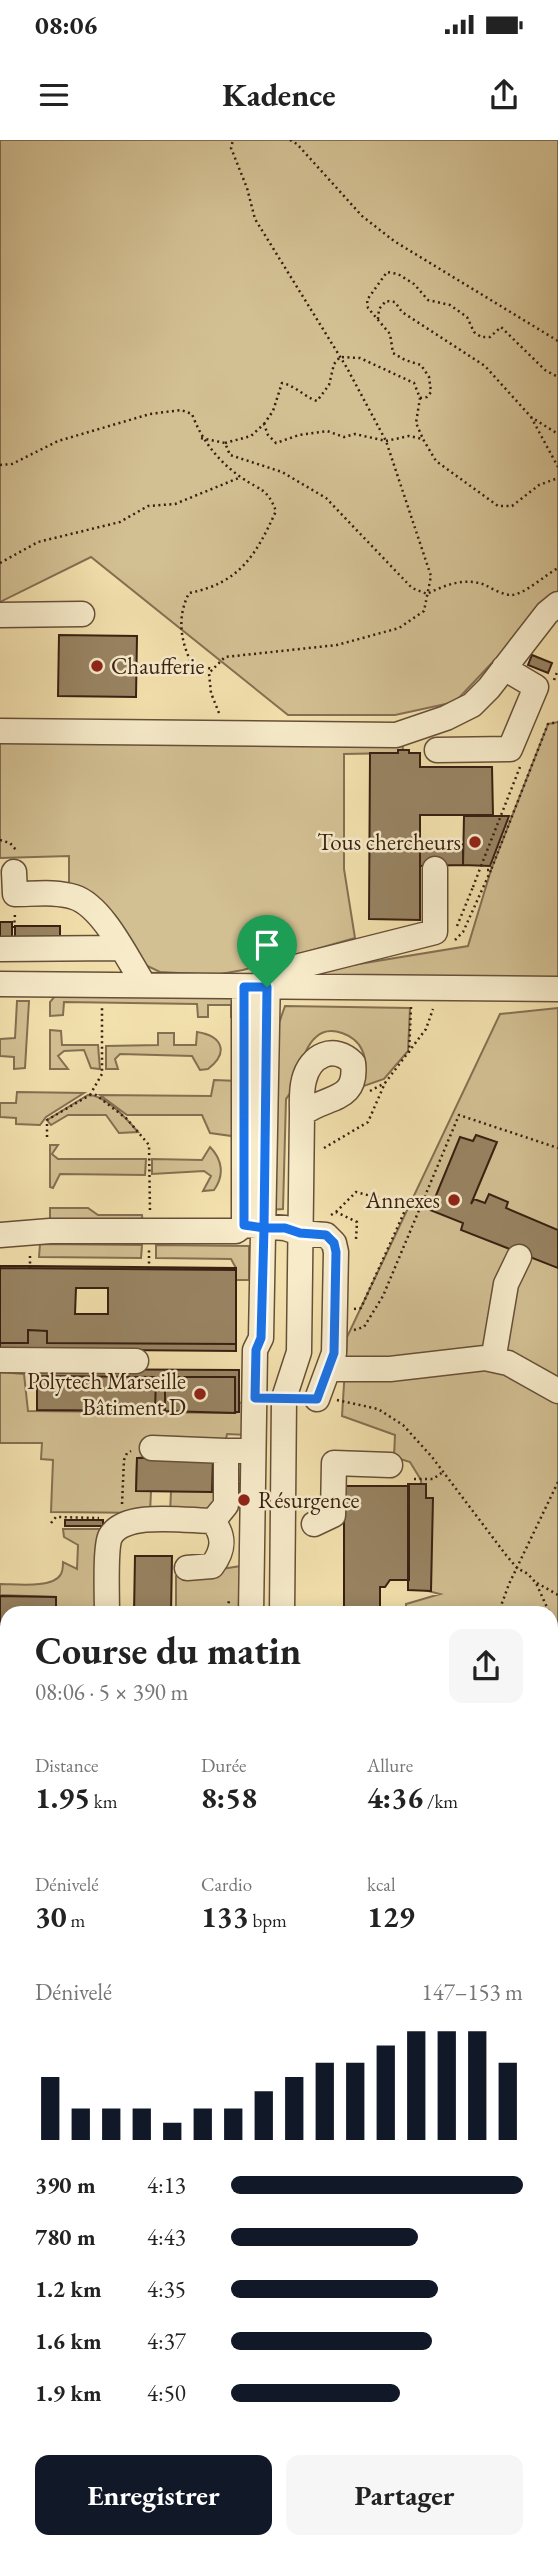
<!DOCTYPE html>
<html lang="fr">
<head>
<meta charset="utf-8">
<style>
	body { margin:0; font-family:"EB Garamond",serif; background:#f6f6f6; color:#222; height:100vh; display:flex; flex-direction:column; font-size:26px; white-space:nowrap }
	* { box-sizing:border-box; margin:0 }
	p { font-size:23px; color:#767676 }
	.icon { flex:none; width:38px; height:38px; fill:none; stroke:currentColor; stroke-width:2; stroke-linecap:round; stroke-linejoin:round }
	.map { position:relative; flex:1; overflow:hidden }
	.details { position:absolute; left:0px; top:1466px; width:558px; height:943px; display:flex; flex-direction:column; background:#fff; border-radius:21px 21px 0 0; box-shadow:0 4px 18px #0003 }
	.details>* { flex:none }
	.pin { position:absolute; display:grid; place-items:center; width:60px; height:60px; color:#fff; margin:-72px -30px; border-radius:50% 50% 50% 0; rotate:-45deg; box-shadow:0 0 7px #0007 }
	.pin .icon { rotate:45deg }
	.round { display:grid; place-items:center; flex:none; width:74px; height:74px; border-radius:14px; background:#f6f6f6 }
	.headline { display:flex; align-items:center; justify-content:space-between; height:119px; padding:0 35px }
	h1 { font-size:38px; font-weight:700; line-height:52px }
	.figures { display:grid; grid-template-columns:repeat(3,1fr); gap:10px; height:119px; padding:7px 35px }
	.figures div { display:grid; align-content:center }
	.figures b { font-size:30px; font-weight:700 }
	.figures small { font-size:19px; font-weight:400 }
	.figures p { font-size:19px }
	.chart { height:196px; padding:14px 35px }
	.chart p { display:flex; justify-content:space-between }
	.chart svg { width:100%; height:126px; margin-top:7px; stroke:#111827; stroke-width:6 }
	.primary-button { display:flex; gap:14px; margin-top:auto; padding:14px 35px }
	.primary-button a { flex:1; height:80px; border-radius:14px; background:#111827; color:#fff; font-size:28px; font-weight:700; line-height:80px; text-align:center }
	.primary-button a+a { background:#f6f6f6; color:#222 }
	ul { padding:0 35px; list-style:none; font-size:23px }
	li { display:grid; grid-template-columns:112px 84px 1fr; align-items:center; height:52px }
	li i { height:18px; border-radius:9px; background:#111827 }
	.status { display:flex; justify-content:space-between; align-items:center; height:49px; padding:0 35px; background:#fff; direction:ltr }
	.status svg { height:19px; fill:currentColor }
	header { display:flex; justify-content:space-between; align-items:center; height:91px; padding:0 35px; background:#fff; font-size:32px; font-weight:700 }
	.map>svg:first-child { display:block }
	.green { fill:#d2bf92; stroke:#846f52; stroke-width:2 }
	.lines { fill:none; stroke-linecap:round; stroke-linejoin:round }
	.stream { stroke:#816b4f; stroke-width:5 }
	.building { fill:#988362; stroke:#371f11; stroke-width:2; fill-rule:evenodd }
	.minor-casing { stroke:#664f38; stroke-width:27 }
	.path { stroke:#371f11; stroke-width:2.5; stroke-dasharray:2 3.5; stroke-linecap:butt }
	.minor { stroke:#f7ebca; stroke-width:24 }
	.path-bridge { stroke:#371f11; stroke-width:2.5; stroke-dasharray:2 3.5; stroke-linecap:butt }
	.route-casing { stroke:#fff; stroke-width:14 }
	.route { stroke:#1a73e8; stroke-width:9 }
	.poi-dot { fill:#8f2418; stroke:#f7ebca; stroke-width:2.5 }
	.labels { text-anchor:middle; stroke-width:5; stroke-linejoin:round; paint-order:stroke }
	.poi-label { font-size:23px; fill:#371f11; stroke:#f7ebca; text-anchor:end }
</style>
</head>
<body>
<div class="status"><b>08:06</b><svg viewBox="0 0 49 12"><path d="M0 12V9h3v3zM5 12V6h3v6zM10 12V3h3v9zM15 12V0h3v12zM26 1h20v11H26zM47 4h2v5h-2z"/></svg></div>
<header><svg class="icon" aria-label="menu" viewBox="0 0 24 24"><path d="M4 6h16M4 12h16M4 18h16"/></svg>Kadence<svg class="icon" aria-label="share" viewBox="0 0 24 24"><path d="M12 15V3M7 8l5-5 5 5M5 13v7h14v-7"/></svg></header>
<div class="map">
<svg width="558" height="2409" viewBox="0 0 558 2409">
	<rect width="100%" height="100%" fill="#f2e0ad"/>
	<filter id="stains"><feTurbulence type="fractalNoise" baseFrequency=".00286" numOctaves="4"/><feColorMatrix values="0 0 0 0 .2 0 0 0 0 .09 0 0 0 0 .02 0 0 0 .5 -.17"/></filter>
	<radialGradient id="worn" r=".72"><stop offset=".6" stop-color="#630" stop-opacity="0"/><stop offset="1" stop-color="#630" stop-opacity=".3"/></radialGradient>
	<path class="green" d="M0 0H558V453L455 562 395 575H288L91 417 0 462Z
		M558 582V840L314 836 310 832 468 806 491 730 548 584Z
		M0 599 402 601 403 610H398V613L344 614V729L355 798 243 830 215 835 160 832 141 823 99 760 91 752 69 747V716L0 718Z
		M55 856H233L239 877H231V865H208V877H198L197 864 64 862 63 875 50 876V862Z
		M17 861H29L25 928 14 929V917L0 916V899L15 898Z
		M285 866 410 868 408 911 384 939 361 947C365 935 368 922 362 910 356 895 330 884 316 897 299 912 301 942 286 959L283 1069 269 1070 278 886Z
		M558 868V1712L551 1715V1474L406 1473V1464L440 1454 424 1450 421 1340 410 1322 394 1317 395 1295 342 1276 347 1197 500 874Z
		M50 890 61 891 62 905H98L100 929 91 928 84 910 64 911 58 916 68 929H50Z
		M197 892C223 896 229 913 208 929L200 930 192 916 120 914 115 919 118 929H106V906L158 905V893H174V905H196Z
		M214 940 239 941V997L210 993 202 975H127L100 955 211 956Z
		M17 952 84 953 46 977 40 985 16 984V978L0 977V963H16Z
		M88 955C106 955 126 978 138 992L119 993 106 975H68L51 985 47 980Z
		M50 1005H58L52 1014 58 1019H146L145 1035 60 1034 53 1048 50 1047Z
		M210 1007C222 1019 225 1035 214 1050L203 1051 211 1036 204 1031 152 1034V1019L202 1020Z
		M50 1068H88L98 1075H142L143 1087 50 1082Z
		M40 1104 142 1105 141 1118 39 1117Z
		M156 1105 249 1106V1140H236V1128L231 1119 156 1118Z
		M0 1232 24 1234 28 1271 235 1273 239 1271V1263L247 1262V1295L227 1294 225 1305 137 1318 136 1350 151 1351 150 1373 51 1372 53 1320 41 1319 42 1303H0Z
		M213 1318 219 1352 211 1370 170 1374 171 1351H212Z
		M63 1389H108L100 1473H56V1457L0 1455V1444C15 1444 53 1449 61 1434 63 1430 63 1426 63 1422L77 1429 78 1405 64 1397Z
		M241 1426 240 1473 176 1474V1436Z
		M558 2069V2223L551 2224V2072Z
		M558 2251V2409H4L8 2403H551V2254Z"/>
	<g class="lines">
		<path class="stream" d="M551 2354 558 2353"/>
	</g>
	<path class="building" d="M59 495 137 496 136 557 58 556Z
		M532 515 552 523 548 533 528 525Z
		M398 610H409V613H420V627H492L493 675H420V780L369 779 370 613H398Z
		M464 676H509L490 726 463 725Z
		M420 704H463V725L420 726Z
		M0 782H12V801H0Z
		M15 786H60V801L15 800Z
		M476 995 497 1002 471 1064 474 1059 485 1063 489 1054 508 1062 506 1068 558 1090V1128L461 1090 463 1083 430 1070 460 997 473 1001Z
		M0 1126H30L236 1128V1130L0 1128Z
		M0 1128 236 1130V1204L47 1203V1191L28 1190V1203H0ZM76 1148H108V1174H75Z
		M28 1190 47 1191V1203L236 1204V1211L0 1209V1203H28Z
		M38 1229 239 1230V1272H235V1237H165V1271H155L156 1237 37 1236Z
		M37 1236 156 1237 155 1271 37 1270Z
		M165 1237H235V1273L165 1271Z
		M137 1318H213L212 1352 136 1351Z
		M408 1344H426V1358H433L431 1451 408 1450Z
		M344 1346H409V1440H390L385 1447H380V1474H344Z
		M65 1380H103V1386H65Z
		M135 1416H172L171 1474H134Z
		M0 1456 56 1457V1474H7V1678H0Z
		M551 1866H558V1982H551Z
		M0 1979H7V2099H0Z"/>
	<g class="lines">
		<defs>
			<path id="minor" d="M0 475 82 474
				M0 591 396 595 446 578 472 565 489 548 547 473 558 464
				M437 610 510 609 536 547 504 528
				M14 732 15 754C34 754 56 751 74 757 103 766 128 820 144 845
				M0 809 120 808
				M0 844 558 849
				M244 1085V847
				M0 1095 50 1091H236L244 1085 285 1088 300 1093 326 1095 334 1103 336 1112 334 1213 317 1259
				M0 1220 136 1221
				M496 1220 495 1209 506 1144 519 1117
				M329 1229H390L485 1218 508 1223 558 1251
				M152 1308 226 1311
				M213 1381 226 1365V1311H253
				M314 1384 333 1375 334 1323 390 1325
				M107 1474C107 1458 105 1409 110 1397 124 1370 187 1381 213 1381 225 1397 224 1410 212 1426L187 1428
				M251 1474 255 1210 261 1198 268 834 435 792V729
				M282 1474 284 1258 299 1212 302 974C302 963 301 951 304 940 310 915 334 904 353 923 358 963 326 955 302 974
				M0 1693H7
				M551 2013 558 2010
				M551 2054 558 2051
				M551 2075 558 2081
				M0 2234H7
				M376 2403 378 2409
				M402 2403 404 2409
				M106 2409 108 2403
				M147 2409 149 2403"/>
		</defs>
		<use href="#minor" class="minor-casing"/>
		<path class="path" d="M290 0 297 4 362 76 394 101 558 201
			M378 179 379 169 386 161 395 162 402 172 485 226 531 277 558 294
			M420 258 427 257 431 252 429 237 421 225 405 220 393 213 390 194 368 168 367 160 387 132 398 134 414 144 428 160 450 165 467 177 474 192 481 197H490L501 187 545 230 558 237
			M531 277 558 327
			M264 284 273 271 282 243C296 246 303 256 317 261L329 245 334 224 340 217 360 218 414 243 420 258 416 283 423 299
			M201 298 225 303 230 315 282 332 326 358 412 448 427 454C445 445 465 437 485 445 493 449 503 455 511 455 524 455 545 435 558 428
			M225 303 251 296 264 284 268 295 276 303 299 295 327 291 344 297 355 294 386 301 409 296 423 299 436 321 498 366H512L539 345 558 338
			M0 325 12 324 58 301 150 274 181 270 192 274C202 301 219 322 242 338 261 351 267 348 276 371 256 415 240 443 189 453 177 477 180 500 192 524L212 529
			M0 423 38 402 120 382 148 366 175 364 241 337
			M554 540 558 530
			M219 573 211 553 209 533 225 517 337 505 399 488 424 471 431 436 386 301 347 228 255 79 247 48 231 8 233 0
			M0 700 10 703 17 711
			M481 726 520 627
			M487 730H491L548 584 558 582
			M457 786 473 747
			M14 788 15 774
			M455 800 463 792 491 730
			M409 913 411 867
			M370 951 385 943
			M90 955 102 934V867
			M47 997V980L90 955H96L127 979 149 1005 150 1072
			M324 1008 368 982 385 943 426 889 433 869
			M336 1072 356 1052 420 1069
			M331 1075 336 1072 357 1082 356 1099
			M30 1129V1114
			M149 1129V1110
			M354 1169 361 1168 407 1066
			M354 1190 364 1187 383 1156 459 975 558 1008
			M337 1260 378 1269 403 1285 432 1317 506 1415 517 1428 528 1434 536 1443 550 1474
			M414 1339H433L443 1332
			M122 1364 124 1320 127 1313 131 1311
			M51 1383 56 1377 99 1378
			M537 1443 558 1455
			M226 1474 229 1461
			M498 1474 509 1444 558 1342
			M551 1477 558 1494
			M551 1694 558 1682
			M551 1727 558 1723
			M0 1756 7 1765
			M551 1769 558 1765
			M0 1771H7
			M551 1772H558
			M551 1805H558
			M551 1826H558
			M551 1848H558
			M0 1858 7 1860
			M0 1928H7
			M0 1945 7 1955
			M0 1976H7
			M0 2101H7
			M551 2174 558 2172
			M17 2409 22 2403
			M280 2409 282 2403"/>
		<use href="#minor" class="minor"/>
		<path class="path-bridge" d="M473 747 481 726"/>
	</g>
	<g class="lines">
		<defs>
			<path id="route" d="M267 847H244V1085L264 1088 261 1198 256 1210 255 1258 317 1259 334 1213 336 1112 334 1103 326 1095 300 1093 285 1088H264L267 847"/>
		</defs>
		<use href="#route" class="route-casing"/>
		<use href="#route" class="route"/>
	</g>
	<g class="poi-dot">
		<circle cx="97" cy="526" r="7"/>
		<circle cx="475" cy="702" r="7"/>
		<circle cx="454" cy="1060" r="7"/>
		<circle cx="200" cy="1254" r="7"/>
		<circle cx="244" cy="1360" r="7"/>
	</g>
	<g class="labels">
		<g class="poi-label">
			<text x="111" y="534" text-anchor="start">Chaufferie</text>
			<text x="461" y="710">Tous chercheurs</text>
			<text x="440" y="1068">Annexes</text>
			<text x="186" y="1249">Polytech Marseille<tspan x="186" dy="26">Bâtiment D</tspan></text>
			<text x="258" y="1368" text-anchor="start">Résurgence</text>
		</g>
	</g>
	<rect width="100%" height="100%" filter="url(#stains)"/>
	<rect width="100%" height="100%" fill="url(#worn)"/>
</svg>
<div class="pin" style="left:267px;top:847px;background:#1e9e55"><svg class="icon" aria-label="arrive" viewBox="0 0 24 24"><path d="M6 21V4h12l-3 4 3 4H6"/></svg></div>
<section class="details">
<div class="headline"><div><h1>Course du matin</h1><p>08:06 · 5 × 390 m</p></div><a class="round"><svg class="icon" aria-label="share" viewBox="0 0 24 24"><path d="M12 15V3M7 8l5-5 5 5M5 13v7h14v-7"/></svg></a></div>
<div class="figures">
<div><p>Distance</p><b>1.95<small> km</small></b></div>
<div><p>Durée</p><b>8:58</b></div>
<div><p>Allure</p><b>4:36<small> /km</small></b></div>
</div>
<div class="figures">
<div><p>Dénivelé</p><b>30<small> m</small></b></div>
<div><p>Cardio</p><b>133<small> bpm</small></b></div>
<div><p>kcal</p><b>129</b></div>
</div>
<div class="chart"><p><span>Dénivelé</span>147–153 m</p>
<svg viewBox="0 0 160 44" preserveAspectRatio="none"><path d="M5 44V22M15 44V33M25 44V33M35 44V33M45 44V38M55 44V33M65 44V33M75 44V27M85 44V22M95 44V17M105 44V17M115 44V11M125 44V6M135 44V6M145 44V6M155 44V17"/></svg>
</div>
<ul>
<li><b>390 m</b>4:13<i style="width:100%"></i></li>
<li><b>780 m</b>4:43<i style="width:64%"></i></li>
<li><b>1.2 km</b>4:35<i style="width:71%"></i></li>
<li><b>1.6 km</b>4:37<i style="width:69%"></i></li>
<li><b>1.9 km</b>4:50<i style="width:58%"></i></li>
</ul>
<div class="primary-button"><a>Enregistrer</a><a>Partager</a></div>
</section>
</div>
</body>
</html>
